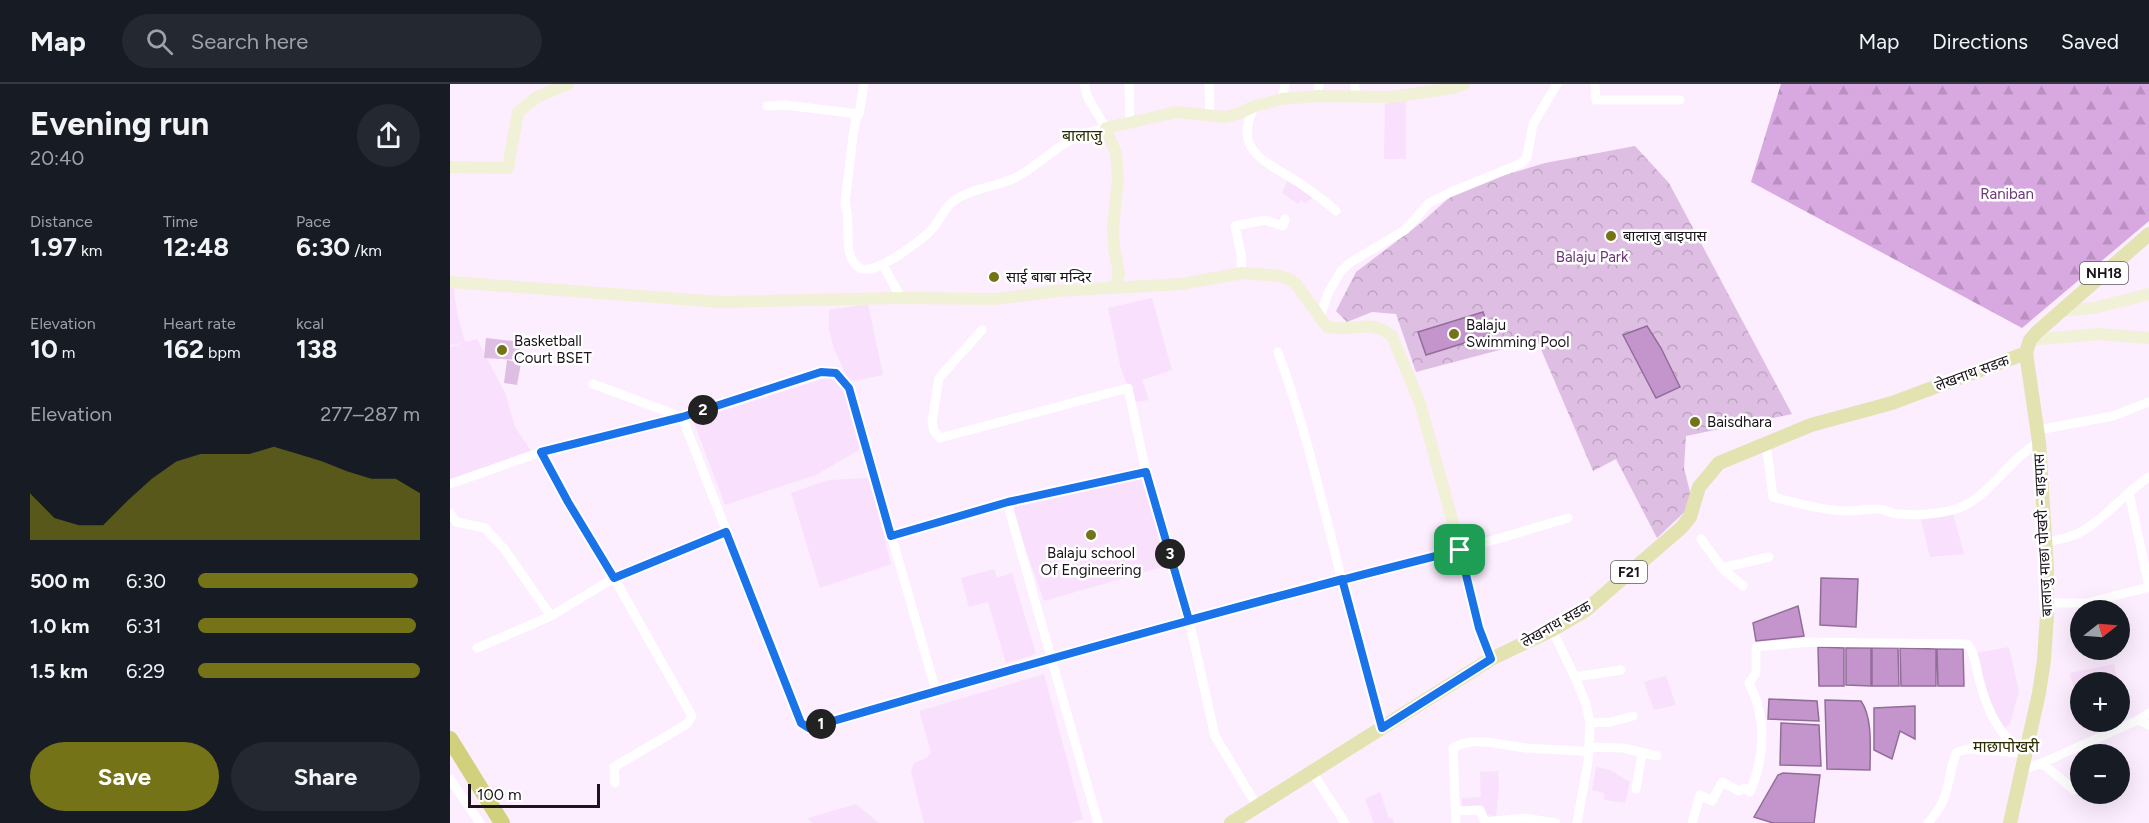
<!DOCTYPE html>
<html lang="en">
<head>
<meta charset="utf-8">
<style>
	body { margin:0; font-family:Figtree,"Noto Sans Devanagari",sans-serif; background:#242831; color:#f1f3f6; height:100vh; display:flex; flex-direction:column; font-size:22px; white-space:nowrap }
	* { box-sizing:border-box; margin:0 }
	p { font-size:20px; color:#9ea1a6 }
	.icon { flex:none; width:33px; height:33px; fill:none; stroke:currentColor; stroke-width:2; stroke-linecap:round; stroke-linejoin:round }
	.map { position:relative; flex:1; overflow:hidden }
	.sheet { display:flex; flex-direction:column; background:#171b24; width:450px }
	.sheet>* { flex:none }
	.needle { width:39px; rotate:73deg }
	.fabs { position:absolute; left:1620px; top:516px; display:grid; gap:12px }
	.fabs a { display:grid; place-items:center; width:60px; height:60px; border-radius:50%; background:#171b24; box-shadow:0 6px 24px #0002; font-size:30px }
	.scale { position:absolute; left:18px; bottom:15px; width:132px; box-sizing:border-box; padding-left:6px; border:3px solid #1b141c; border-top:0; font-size:16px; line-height:21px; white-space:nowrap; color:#1b141c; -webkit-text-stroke:4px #fff; paint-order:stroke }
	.pin { position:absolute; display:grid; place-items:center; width:51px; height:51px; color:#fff; margin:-26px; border-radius:12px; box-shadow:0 3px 9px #0006 }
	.km { position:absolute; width:30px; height:30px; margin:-15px; border-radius:50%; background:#222; color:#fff; font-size:16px; line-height:30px; text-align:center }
	.round { display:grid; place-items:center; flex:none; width:63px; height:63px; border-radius:32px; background:#242831 }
	.overview { display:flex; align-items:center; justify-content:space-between; height:102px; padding:0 30px }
	h1 { font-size:33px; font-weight:700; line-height:45px }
	.figures { display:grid; grid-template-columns:repeat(3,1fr); gap:9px; height:102px; padding:6px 30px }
	.figures div { display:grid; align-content:center }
	.figures b { font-size:26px; font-weight:700 }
	.figures small { font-size:16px; font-weight:400 }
	.figures p { font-size:16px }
	.chart { height:168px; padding:12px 30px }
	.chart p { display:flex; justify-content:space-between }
	.chart svg { width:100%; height:108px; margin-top:6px; fill:#757318; opacity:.7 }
	.primary-button { display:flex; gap:12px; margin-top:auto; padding:12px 30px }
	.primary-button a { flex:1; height:69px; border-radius:36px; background:#757318; color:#fff; font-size:24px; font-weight:700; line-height:69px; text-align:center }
	.primary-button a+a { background:#242831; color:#f1f3f6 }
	ul { padding:0 30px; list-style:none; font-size:20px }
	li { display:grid; grid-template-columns:96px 72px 1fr; align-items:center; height:45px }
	li i { height:15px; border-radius:8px; background:#757318 }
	header { display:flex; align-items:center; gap:36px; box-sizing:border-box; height:84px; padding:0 30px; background:#171b24; border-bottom:2px solid #363941 }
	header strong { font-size:28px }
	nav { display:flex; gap:33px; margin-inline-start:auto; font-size:21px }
	.search { width:420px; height:54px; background:#242831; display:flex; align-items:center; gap:15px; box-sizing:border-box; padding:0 21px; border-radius:33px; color:#9ea1a6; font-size:22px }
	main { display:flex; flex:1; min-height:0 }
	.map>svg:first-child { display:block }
	.built { fill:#f9e0fd }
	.forest { fill:url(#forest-firs) }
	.park { fill:url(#park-crowns) }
	.garden { fill:#debfe3 }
	.water { fill:#c495cc; stroke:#916e97; stroke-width:1.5 }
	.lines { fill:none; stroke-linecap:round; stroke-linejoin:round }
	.street { stroke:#fff; stroke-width:9 }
	.secondary { stroke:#f1f1d8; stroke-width:12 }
	.primary { stroke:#e3e3b1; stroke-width:14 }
	.highway { stroke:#d0d07d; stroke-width:16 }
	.route-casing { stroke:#fff; stroke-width:12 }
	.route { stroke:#1a73e8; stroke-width:8 }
	.poi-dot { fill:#757318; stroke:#fff; stroke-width:2 }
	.labels { text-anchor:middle; stroke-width:5; stroke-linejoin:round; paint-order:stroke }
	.shield { fill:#fff; stroke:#5f5a60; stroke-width:1.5 }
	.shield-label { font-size:14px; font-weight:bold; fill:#1b141c }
	.park-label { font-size:15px; fill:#6e3579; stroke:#fff }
	.poi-label { font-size:15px; fill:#1b141c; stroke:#fff; text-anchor:start }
	.street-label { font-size:15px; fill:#1b141c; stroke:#fff }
	.neighbourhood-label { font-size:16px; fill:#2c2b01; stroke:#fff }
</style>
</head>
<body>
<header>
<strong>Map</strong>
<div class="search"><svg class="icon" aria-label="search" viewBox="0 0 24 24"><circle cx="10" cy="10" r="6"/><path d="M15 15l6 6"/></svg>Search here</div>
<nav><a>Map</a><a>Directions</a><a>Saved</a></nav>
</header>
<main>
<section class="sheet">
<div class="overview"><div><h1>Evening run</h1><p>20:40</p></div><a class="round"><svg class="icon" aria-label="share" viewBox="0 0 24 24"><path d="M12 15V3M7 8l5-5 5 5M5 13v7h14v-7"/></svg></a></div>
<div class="figures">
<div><p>Distance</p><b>1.97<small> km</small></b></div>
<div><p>Time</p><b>12:48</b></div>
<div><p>Pace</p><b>6:30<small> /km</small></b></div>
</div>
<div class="figures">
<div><p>Elevation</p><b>10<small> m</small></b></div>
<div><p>Heart rate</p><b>162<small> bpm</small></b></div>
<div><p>kcal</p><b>138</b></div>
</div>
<div class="chart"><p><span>Elevation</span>277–287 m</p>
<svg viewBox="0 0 160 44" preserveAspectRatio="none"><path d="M0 44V25L10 35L20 38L30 38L40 28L50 19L60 12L70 9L80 9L90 9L100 6L110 9L120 12L130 16L140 19L150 19L160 25V44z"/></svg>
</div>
<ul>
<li><b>500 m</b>6:30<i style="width:99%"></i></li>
<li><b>1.0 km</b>6:31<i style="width:98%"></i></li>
<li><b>1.5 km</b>6:29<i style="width:100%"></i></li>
</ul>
<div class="primary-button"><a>Save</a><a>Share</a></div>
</section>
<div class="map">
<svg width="1699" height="739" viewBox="0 0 1699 739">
	<defs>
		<pattern id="forest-firs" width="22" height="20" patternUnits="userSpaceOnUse" patternTransform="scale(1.5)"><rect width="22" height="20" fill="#d8a8e1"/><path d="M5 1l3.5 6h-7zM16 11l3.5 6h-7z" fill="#b990c0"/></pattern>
		<pattern id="park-crowns" width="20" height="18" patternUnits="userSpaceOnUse" patternTransform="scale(1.5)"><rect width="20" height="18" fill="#debfe3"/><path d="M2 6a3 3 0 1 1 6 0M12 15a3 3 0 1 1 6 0" fill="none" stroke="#bea3c2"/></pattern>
	</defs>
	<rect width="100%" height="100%" fill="#fcedff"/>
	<path class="built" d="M956 17V75H934L935 20Z
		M838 96 863 113 856 119 851 116 848 120 832 109Z
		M3 198 7 229 15 258 27 255 56 311 65 343 85 373 0 398V263L13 259 0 261V199Z
		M702 214 722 286 692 296 699 316 684 318 671 285 658 224Z
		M418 220 433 291 399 298 384 264 379 247V226Z
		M382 292 398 308 412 364 366 391 275 421 243 336Z
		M688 391 699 407 719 481 594 517 560 422Z
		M419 394 441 480 370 504 341 409 378 396Z
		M1503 430 1514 470 1480 473 1471 436Z
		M544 485 547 494 562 489 586 570 556 579 538 518 519 523 511 494Z
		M1559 563 1569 607 1560 640 1553 646 1535 607 1526 569Z
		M1664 580 1667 598H1630V618H1627L1620 589Z
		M594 590 633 735 620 739H474L461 687 464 679 477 674 481 668 469 627Z
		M1216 592 1226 621 1204 626 1194 598Z
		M1146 683 1160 686 1180 698 1175 719 1154 716V709L1142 706Z
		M1048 687 1049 703 1046 732 1012 728V714L1031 713 1030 688Z
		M930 708 939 734H942L944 739H924L915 715Z
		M406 720 429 739H362L358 734Z"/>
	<path class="forest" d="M1331 0H1699V137L1572 244 1301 98Z"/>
	<path class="park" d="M1185 62 1219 99 1342 330 1236 352 1234 384 1243 420 1207 454 1166 375 1143 387 1087 256 966 288 946 230 922 228 897 238 886 227 906 188 972 138 1000 113 1032 98 1095 79Z"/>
	<path class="garden" d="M36 254 71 258 69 276 34 274Z
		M57 276 71 279 67 301 54 299Z"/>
	<path class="water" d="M1033 228 1040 251 976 271 968 248Z
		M1197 242 1211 264 1230 303 1206 314 1173 251Z
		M1371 494 1408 495 1406 543 1370 541Z
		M1348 522 1354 552 1306 557 1303 539Z
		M1368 563 1394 564V602H1369Z
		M1396 564H1421V602L1396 601Z
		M1422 564H1448L1449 602H1422Z
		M1450 564 1486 565V602H1451Z
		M1487 565H1513L1514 602H1488Z
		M1319 615 1367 617 1369 637 1318 635Z
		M1375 616 1411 617C1423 634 1420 665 1420 686L1377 685Z
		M1465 622V655L1450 647 1442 675 1424 666V624Z
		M1331 639 1369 641 1371 682 1330 681Z
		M1333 689 1370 691 1364 739H1323L1304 733 1328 691Z"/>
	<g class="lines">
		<path class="street" d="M414 0 409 30 406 34 403 52 395 120C403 139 390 172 410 184 423 193 473 156 483 144 491 135 494 123 505 116 522 104 546 103 565 94 584 84 599 69 617 58 629 51 643 47 656 44L638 14 634 0
			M679 0 680 38
			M759 0 760 31
			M905 0V13
			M1145 0 1146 16H1230
			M868 12 869 0
			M832 15 835 0
			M317 22 335 21 409 30
			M805 22C781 66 816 78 848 98 861 107 874 116 886 127
			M433 181 451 214
			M792 189 791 170 785 142 815 136 833 142 835 135
			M870 233 878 209 891 187 901 178 955 146 979 119 999 109 1072 79 1077 73 1083 40 1107 0
			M532 246 489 294 482 338 484 347 490 354 678 304 696 388 739 536 765 652 807 722
			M828 268C855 342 872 417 891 493 904 544 918 594 932 644
			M143 300 232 333 351 639 359 644 739 536 1010 466 1118 434
			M1588 346 1663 332 1699 318
			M1316 359 1323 413C1346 419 1371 426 1395 427 1406 427 1417 425 1427 425 1435 425 1442 430 1449 430 1471 432 1502 430 1521 418 1547 401 1562 374 1589 358
			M91 368 118 418 164 494 242 632 237 640 164 683 165 699
			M0 400 91 368 232 333 371 288 386 289 399 304 486 607
			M1679 409 1699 502
			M557 418 648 739
			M0 429 6 438 35 444 55 466 101 532
			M442 452 557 418 696 388
			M1251 455 1272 484 1319 473
			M1595 459C1606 456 1617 454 1627 450 1655 436 1674 409 1699 393
			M1272 484 1293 502
			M1597 519H1637L1699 503
			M1102 546 1125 593 1171 586
			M27 564 101 532 164 494 276 448
			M1125 593 1136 620 1140 639 1161 638 1183 632
			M1688 636 1699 629
			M1139 663 1173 664 1207 672
			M1592 679 1624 706
			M1571 686 1592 679 1688 636 1699 641
			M862 688 895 739
			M0 695 30 739
			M1186 705 1192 670
			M1006 727 1030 726 1035 738 1073 734 1106 739
			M1006 739 1003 664C1026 651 1052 662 1077 664 1098 666 1118 665 1139 668
			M1127 739 1138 678 1140 639
			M1242 739 1250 711 1262 717 1272 698 1289 707 1294 704 1300 708C1315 673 1317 633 1299 599L1306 589V563L1361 558 1517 560C1525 569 1526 583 1529 595 1536 623 1549 654 1575 669
			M1478 739C1483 733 1489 726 1492 719 1500 703 1499 685 1507 668L1518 665 1571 669"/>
		<path class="secondary" d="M0 83 58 84 68 28 87 13 118 0
			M0 198 272 218 451 214 546 215 606 207 732 200 792 189 830 192 839 195 846 200 877 243C903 249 919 233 942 252L970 319 1008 457 1029 544 1041 575
			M665 204 669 189 664 164 663 143 668 94 666 70 656 44 727 28 774 33 787 30 805 22 832 15 868 12 941 13 1004 4 1014 0
			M1609 227 1644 224 1699 210
			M1580 256 1649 250 1699 254"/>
		<path class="primary" d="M781 739 1041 575 1102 546 1136 526 1231 444 1240 433 1249 403 1269 379 1361 341 1442 319 1576 269
			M1560 739 1589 609 1594 576 1597 531V485L1589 358 1576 269 1580 256 1587 248 1699 150"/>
		<path class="highway" d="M0 655 52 739"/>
	</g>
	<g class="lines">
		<defs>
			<path id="route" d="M1010 466C792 520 575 581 359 644L351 639 276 448 164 494 118 418 91 368 232 333 371 288 386 289 399 304 441 452 558 418 696 388 739 536 892 495 932 644 1041 575 1029 544 1010 466"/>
		</defs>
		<use href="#route" class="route-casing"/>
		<use href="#route" class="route"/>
	</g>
	<g class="poi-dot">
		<circle cx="1161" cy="152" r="6"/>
		<circle cx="544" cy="193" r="6"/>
		<circle cx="1004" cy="250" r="6"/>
		<circle cx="52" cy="266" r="6"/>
		<circle cx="1245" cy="338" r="6"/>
		<circle cx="641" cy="451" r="6"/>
	</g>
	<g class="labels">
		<g class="shield">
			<rect x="1630" y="178" width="48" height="22" rx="4.5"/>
			<rect x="1161" y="477" width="36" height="22" rx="4.5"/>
		</g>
		<g class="shield-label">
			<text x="1654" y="194">NH18</text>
			<text x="1179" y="493">F21</text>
		</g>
		<g class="park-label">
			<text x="1557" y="115">Raniban</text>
			<text x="1142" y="178">Balaju Park</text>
		</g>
		<g class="poi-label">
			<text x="1173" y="157">बालाजु बाइपास</text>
			<text x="556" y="198">साई बाबा मन्दिर</text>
			<text x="1016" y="246">Balaju<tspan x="1016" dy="17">Swimming Pool</tspan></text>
			<text x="64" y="262">Basketball<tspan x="64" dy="17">Court BSET</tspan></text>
			<text x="1257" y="343">Baisdhara</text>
			<text x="641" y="474" text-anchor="middle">Balaju school<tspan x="641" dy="17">Of Engineering</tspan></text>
		</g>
		<g class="street-label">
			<text transform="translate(1522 289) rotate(-20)" y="5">लेखनाथ सडक</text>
			<text transform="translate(1593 451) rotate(-93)" y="5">बालाजु माछा पोखरी - बाइपास</text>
			<text transform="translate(1106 540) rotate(-30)" y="5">लेखनाथ सडक</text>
		</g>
		<g class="neighbourhood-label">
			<text x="632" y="57">बालाजु</text>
			<text x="1556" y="668">माछापोखरी</text>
		</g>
	</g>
</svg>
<div class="fabs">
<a><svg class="needle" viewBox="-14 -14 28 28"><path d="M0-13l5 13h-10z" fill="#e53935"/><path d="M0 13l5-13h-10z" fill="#9ea1a6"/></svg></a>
<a>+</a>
<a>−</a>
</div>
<div class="scale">100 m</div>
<div class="pin" style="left:1010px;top:466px;background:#1e9e55"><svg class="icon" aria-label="arrive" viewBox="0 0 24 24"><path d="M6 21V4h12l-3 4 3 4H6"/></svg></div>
<b class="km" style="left:371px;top:640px">1</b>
<b class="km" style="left:253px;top:326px">2</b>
<b class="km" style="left:720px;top:470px">3</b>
</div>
</main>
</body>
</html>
